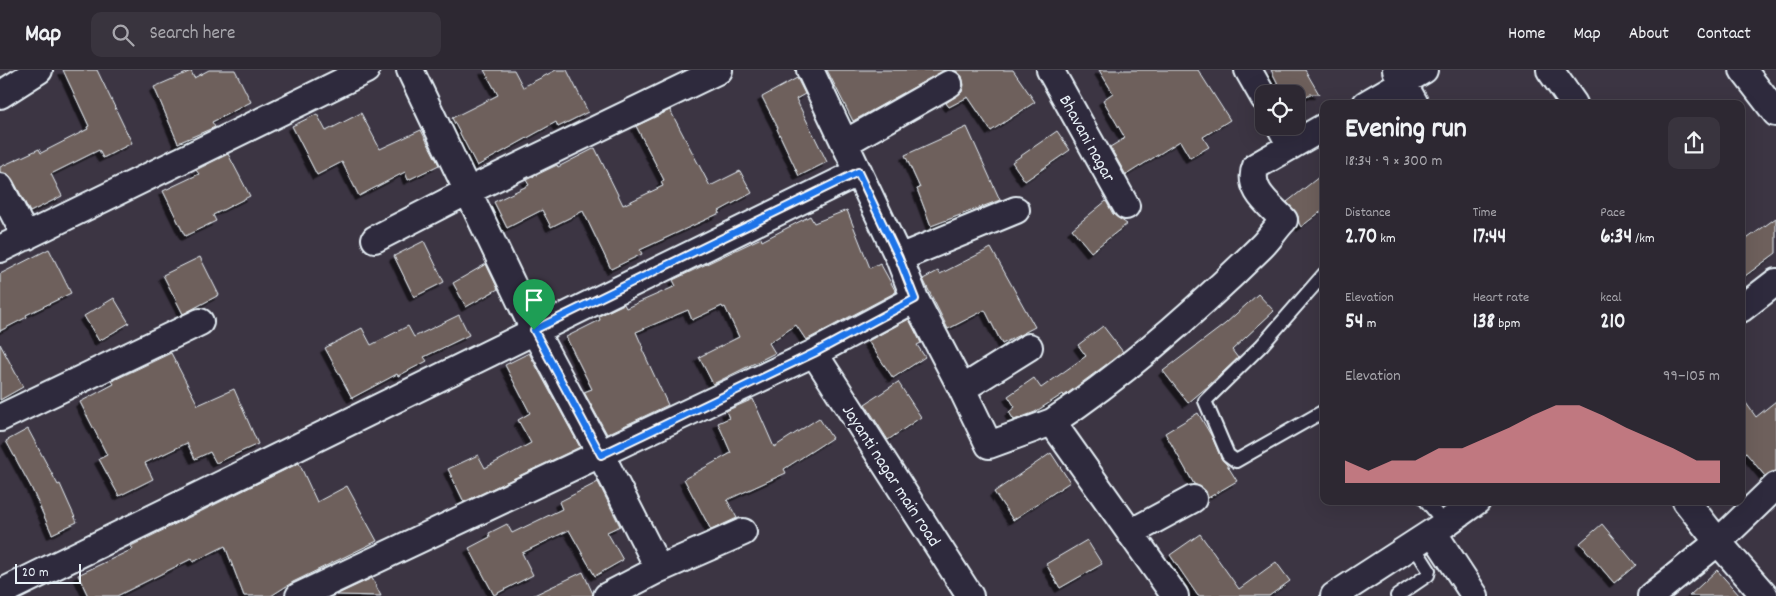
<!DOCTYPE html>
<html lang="en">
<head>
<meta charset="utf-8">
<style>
	body { margin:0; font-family:Dekko,sans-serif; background:#39343e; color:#f1f3f6; height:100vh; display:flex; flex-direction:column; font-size:19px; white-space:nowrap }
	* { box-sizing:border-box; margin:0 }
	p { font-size:16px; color:#a7a6ac }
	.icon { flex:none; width:28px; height:28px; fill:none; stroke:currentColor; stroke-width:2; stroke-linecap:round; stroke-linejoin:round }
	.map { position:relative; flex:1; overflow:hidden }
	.drawer { position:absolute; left:1320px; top:30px; width:425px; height:405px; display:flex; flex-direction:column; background:#2d2832; border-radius:10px; box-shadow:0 5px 20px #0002,0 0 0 1px #48444d }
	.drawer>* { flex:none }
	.buttons { position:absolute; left:1255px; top:15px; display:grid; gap:10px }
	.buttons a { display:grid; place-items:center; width:50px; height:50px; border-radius:10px; background:#2d2832; box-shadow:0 5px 20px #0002,0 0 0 1px #48444d; font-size:25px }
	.scale { position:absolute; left:15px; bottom:12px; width:66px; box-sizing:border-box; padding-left:5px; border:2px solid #e8f1f8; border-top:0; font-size:14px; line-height:18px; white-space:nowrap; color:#e8f1f8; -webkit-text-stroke:4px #2f2a3d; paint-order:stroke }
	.pin { position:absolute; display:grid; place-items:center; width:42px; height:42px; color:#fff; margin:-51px -21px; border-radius:50% 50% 50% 0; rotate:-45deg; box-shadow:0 0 5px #0007 }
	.pin .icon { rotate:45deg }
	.round { display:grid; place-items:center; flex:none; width:52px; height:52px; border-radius:10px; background:#39343e }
	.overview { display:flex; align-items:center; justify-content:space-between; height:85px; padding:0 25px }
	h1 { font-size:28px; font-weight:800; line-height:38px }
	.figures { display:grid; grid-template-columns:repeat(3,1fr); gap:8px; height:85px; padding:5px 25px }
	.figures div { display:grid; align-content:center }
	.figures b { font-size:21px; font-weight:800 }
	.figures small { font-size:14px; font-weight:400 }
	.figures p { font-size:14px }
	.chart { height:140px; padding:10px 25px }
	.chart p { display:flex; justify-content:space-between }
	.chart svg { width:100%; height:90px; margin-top:5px; fill:#ff9aa2; opacity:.7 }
	header { display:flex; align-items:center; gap:30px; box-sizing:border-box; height:70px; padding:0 25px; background:#2d2832; border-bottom:1px solid #48444d }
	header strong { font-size:24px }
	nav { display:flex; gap:28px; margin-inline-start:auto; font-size:18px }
	.search { width:350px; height:45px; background:#39343e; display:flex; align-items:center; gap:12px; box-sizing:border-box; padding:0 18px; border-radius:10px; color:#a7a6ac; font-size:19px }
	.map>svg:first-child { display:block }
	.building { fill:#6e605c; stroke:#e8f1f8; filter:url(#shadow) }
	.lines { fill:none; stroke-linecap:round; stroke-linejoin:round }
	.service-casing { stroke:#e8f1f8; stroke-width:16 }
	.minor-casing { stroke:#e8f1f8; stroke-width:30 }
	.service { stroke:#2f2a3d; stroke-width:12 }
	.minor { stroke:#2f2a3d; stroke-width:26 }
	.route-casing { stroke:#fff; stroke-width:10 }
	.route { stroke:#1a73e8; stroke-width:6 }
	.labels { text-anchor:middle; stroke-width:5; stroke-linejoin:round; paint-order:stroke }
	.street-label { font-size:18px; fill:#e8f1f8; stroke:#2f2a3d }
</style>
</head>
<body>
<header>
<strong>Map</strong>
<div class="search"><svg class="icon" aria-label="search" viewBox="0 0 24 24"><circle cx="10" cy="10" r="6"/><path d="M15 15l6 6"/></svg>Search here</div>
<nav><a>Home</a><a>Map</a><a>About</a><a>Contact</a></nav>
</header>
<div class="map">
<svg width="1776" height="526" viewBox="0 0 1776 526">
	<defs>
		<filter id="shadow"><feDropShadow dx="-4.5" dy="4.5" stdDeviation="0" flood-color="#0009"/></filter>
	</defs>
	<rect width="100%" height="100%" fill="#3c3543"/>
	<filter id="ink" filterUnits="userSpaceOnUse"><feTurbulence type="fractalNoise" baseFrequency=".02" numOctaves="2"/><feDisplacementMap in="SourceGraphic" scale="10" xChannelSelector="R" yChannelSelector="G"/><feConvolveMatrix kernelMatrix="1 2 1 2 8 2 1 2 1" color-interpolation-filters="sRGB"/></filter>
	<g filter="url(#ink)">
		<path class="building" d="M63 0H97L132 73 103 88 99 80 51 104 62 126 30 142 13 110 8 104 0 102V97L39 79 41 83 88 59 87 57 89 56Z
			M209 0H235L251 32 212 52 215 57 178 73 154 17 191 1 194 8Z
			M484 0H514L523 17 556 0H567L588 42 558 57 556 52 477 96 452 48 498 25Z
			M827 0H945L853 51Z
			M953 0H1013L1035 32 991 61 968 27 949 37 946 33 962 22 964 15 962 6Z
			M1099 0H1198L1230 50 1203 67 1209 77 1190 88 1180 71 1126 105 1110 77 1125 68 1103 30 1113 23Z
			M1271 0H1305L1319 24H1310L1296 32V24H1283Z
			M797 8 805 24 796 29 827 92 799 106 777 59 778 58 762 27Z
			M670 40 710 116 740 101 752 123 719 141 720 143 640 180 642 184 611 199 583 141 551 157 542 140 507 158 494 132 529 115 526 110 557 95 558 97 595 78 623 135 663 116 661 112 664 110 636 56Z
			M361 43 380 79 421 60 439 95 408 110 405 102 359 126 342 92 317 105 292 56 317 44 326 61Z
			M967 57 1000 130 931 156 917 119 920 118 905 85Z
			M1057 61 1070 80 1025 111 1012 92Z
			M228 84 250 126 213 145 216 151 185 166 163 121 199 104 196 100Z
			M1324 103V139L1301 157 1299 153 1298 146 1287 132Z
			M1106 131 1113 144 1127 154 1091 182 1072 159Z
			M847 140 870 198 880 193 896 222 806 270 796 255 769 273 775 283 713 314 699 287 739 267 725 237 723 238 722 236 692 250 688 240 636 262 643 278 642 279 668 335 607 364 584 322 592 319 566 267 600 250 599 246 624 234 626 238 676 216 673 210 761 168 762 171 810 146 814 153Z
			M1776 148V183L1741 209V173Z
			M424 171 444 212 414 227 394 186Z
			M991 178 1035 257 1002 274 985 240 948 259 923 209 938 201 940 204Z
			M49 179 71 223 26 245 27 247 0 261V204Z
			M200 187 219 225 183 244 163 205Z
			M486 194 498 219 466 237 453 213Z
			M1258 224 1274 241 1232 280 1238 288 1207 317 1188 333 1163 301 1225 254Z
			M114 228 129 253 99 271 84 246Z
			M459 245 469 265 424 287 427 291 398 306 397 304 352 328 325 278 362 258 371 275 408 256 414 267Z
			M909 249 921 273 917 275 925 287 893 308 868 271Z
			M1103 256 1123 282 1064 326 1063 324 1035 342 1014 350 1009 342 1015 337 1008 326 1034 308 1041 318 1086 286 1078 275Z
			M0 274 23 317 0 330Z
			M171 283 198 335 234 319 258 374 216 393 210 382 195 389 187 373 145 393 153 409 119 426 99 389 107 385 80 332 114 314 112 311Z
			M529 283 580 377 464 432 448 399 478 385 485 398 531 373 518 350 530 343 505 295Z
			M898 312 921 347 888 370 865 334Z
			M1741 326 1756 347 1776 331V401L1772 402 1765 406 1741 377Z
			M753 329 774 377 819 348 832 368 784 399 786 403 727 430 737 448 711 460 684 409 731 383 718 353 729 348 726 341Z
			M1198 343 1212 367 1221 388 1227 395 1237 411 1208 428 1206 421 1201 417 1194 414 1165 363Z
			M28 359 58 415 60 414 77 452 52 464 31 417 6 371Z
			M1051 383 1070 412 1013 450 994 422Z
			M299 393 317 432 347 416 377 471 293 512 271 526H244L225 476 193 492 191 489 117 526H88L78 505 133 479 131 476Z
			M598 412 620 456 607 462 623 490 595 506 569 460 522 483 533 505 494 525 469 478 490 467 489 463 507 454 512 463 562 439 559 432Z
			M1602 454 1636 495 1614 513 1580 473Z
			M1200 464 1239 519 1276 492 1290 511 1269 526H1198L1170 485Z
			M1087 470 1102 494 1060 518 1046 494Z
			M1717 500 1740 526H1689Z
			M583 502 593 524 592 526H532Z
			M372 508 381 526 336 525Z"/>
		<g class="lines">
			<defs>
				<path id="service" d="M1324 204 1262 275 1205 331 1228 385 1236 391 1324 341
					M1426 431 1445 454
					M1397 526 1428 505 1429 500 1413 475"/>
				<path id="minor" d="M410 0 534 260 601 385 659 499
					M810 0 899 188 915 229 962 319 989 375 1052 352 1175 526
					M1050 0 1126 136
					M1248 0 1264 28
					M1396 0 1415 34
					M1550 0 1574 34
					M1743 0 1776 43
					M0 25 39 0
					M1366 34 1424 0
					M1280 56 1291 76
					M845 73 949 14
					M0 117 26 167
					M375 169 468 121 719 0
					M0 179 366 0
					M899 188 1016 140
					M1741 239 1776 212
					M814 283 970 526
					M962 319 1029 277
					M0 348 200 252
					M1052 352C1128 302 1197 240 1262 176 1270 168 1276 158 1284 150 1270 135 1246 119 1256 96L1324 57
					M1686 431 1718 472 1765 526
					M1433 462 1475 526
					M1130 463 1193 429
					M0 523 859 102
					M299 526 814 283 915 229
					M607 526 659 499 743 462
					M1334 526 1445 454 1477 431
					M1651 526 1718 472 1776 416"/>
			</defs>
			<use href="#service" class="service-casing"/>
			<use href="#minor" class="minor-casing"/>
			<use href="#service" class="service"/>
			<use href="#minor" class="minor"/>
		</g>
	</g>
	<g class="lines" filter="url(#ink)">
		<defs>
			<path id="route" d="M858 102 899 188 915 229 814 283 601 385 534 260Z"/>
		</defs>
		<use href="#route" class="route-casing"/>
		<use href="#route" class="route"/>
	</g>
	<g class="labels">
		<g class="street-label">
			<text transform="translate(1088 68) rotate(61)" y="6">Bhavani nagar</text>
			<text transform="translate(892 405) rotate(57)" y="6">Jayanti nagar main road</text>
		</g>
	</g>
</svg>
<div class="buttons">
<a><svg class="icon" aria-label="locate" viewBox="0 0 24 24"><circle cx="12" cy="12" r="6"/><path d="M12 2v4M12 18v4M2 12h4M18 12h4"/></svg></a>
</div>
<div class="scale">20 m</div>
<div class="pin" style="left:534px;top:260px;background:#1e9e55"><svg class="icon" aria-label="arrive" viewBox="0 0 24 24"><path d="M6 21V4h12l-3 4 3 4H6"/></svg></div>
<section class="drawer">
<div class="overview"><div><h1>Evening run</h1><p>18:34 · 9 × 300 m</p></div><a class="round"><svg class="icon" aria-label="share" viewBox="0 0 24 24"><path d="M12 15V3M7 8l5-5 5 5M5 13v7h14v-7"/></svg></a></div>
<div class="figures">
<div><p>Distance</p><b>2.70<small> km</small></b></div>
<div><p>Time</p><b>17:44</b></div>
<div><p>Pace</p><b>6:34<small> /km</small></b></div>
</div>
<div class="figures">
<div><p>Elevation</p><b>54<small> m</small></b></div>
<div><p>Heart rate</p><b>138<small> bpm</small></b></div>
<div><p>kcal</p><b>210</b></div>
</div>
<div class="chart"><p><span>Elevation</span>99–105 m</p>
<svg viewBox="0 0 160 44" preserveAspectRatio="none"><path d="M0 44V33L10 38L20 33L30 33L40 27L50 27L60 22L70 17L80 11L90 6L100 6L110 11L120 17L130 22L140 27L150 33L160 33V44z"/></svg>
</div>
</section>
</div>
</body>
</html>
